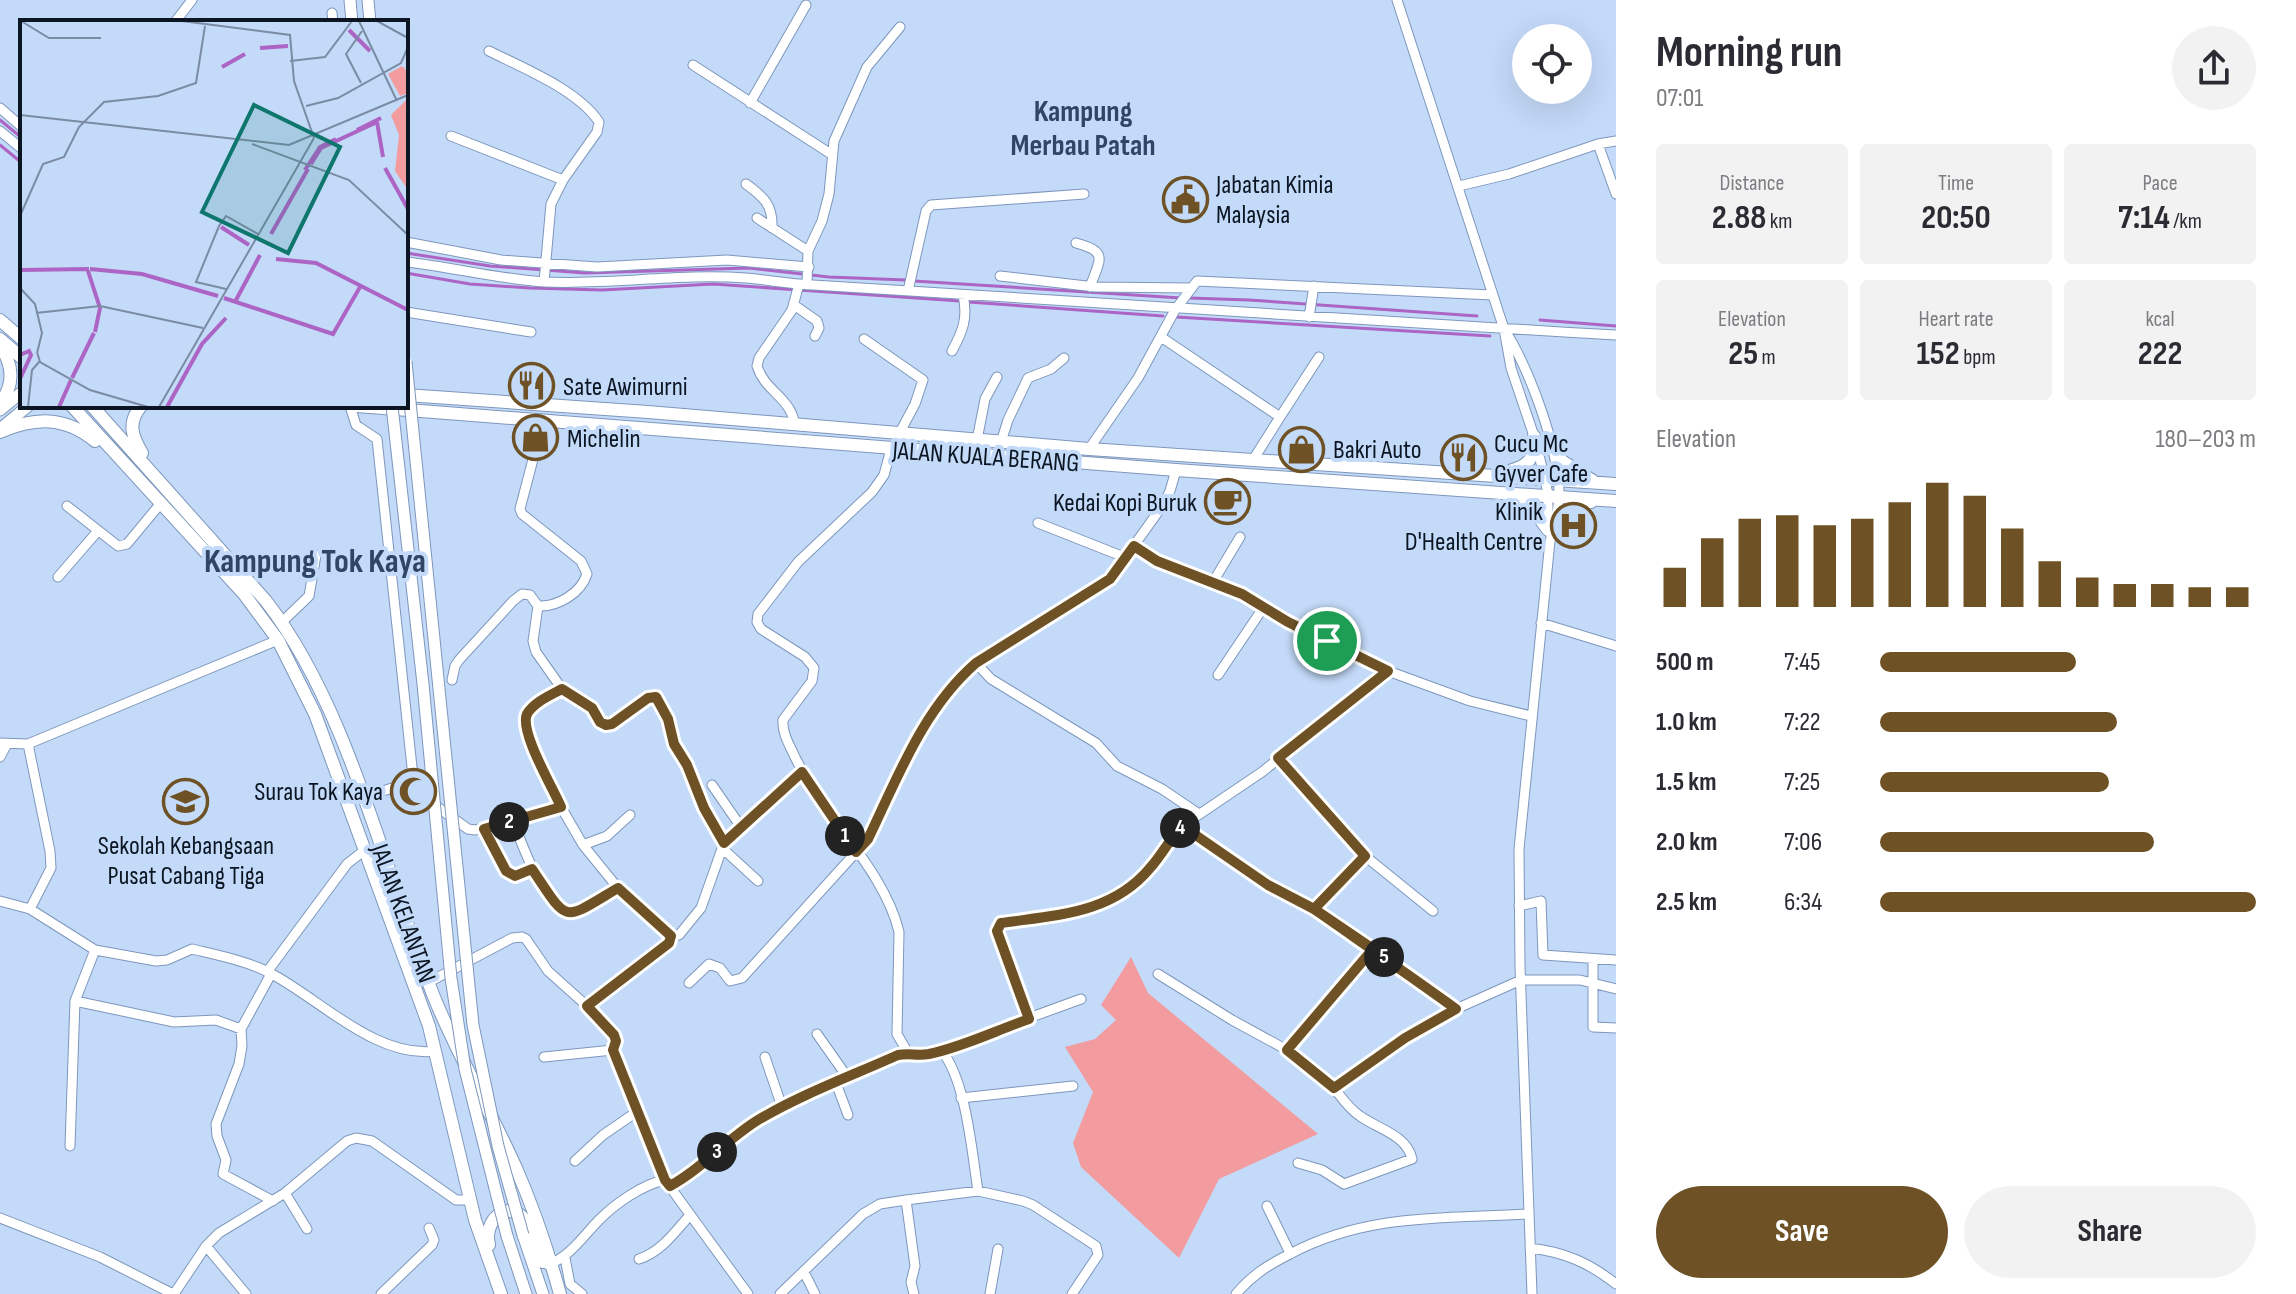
<!DOCTYPE html>
<html lang="en">
<head>
<meta charset="utf-8">
<style>
	body { margin:0; font-family:"Sofia Sans Condensed",sans-serif; background:#f2f2f3; color:#2b2b33; height:100vh; display:flex; flex-direction:column; font-size:30px; white-space:nowrap }
	* { box-sizing:border-box; margin:0 }
	p { font-size:26px; color:#7c7c81 }
	.icon { flex:none; width:44px; height:44px; fill:none; stroke:currentColor; stroke-width:2; stroke-linecap:round; stroke-linejoin:round }
	.map { position:relative; flex:1; overflow:hidden }
	.sheet { display:flex; flex-direction:column; background:#fff; width:680px }
	.sheet>* { flex:none }
	.fabs { position:absolute; left:1512px; top:24px; display:grid; gap:16px }
	.fabs a { display:grid; place-items:center; width:80px; height:80px; border-radius:50%; background:#fff; box-shadow:0 8px 32px #0002; font-size:40px }
	.pin { position:absolute; display:grid; place-items:center; width:68px; height:68px; color:#fff; margin:-34px; border:4px solid #fff; border-radius:50%; box-shadow:0 2px 8px #0007 }
	.km { position:absolute; width:40px; height:40px; margin:-20px; border-radius:50%; background:#222; color:#fff; font-size:22px; line-height:40px; text-align:center }
	.round { display:grid; place-items:center; flex:none; width:84px; height:84px; border-radius:42px; background:#f2f2f3 }
	.summary { display:flex; align-items:center; justify-content:space-between; height:136px; padding:0 40px }
	h1 { font-size:44px; font-weight:700; line-height:60px }
	.metrics { display:grid; grid-template-columns:repeat(3,1fr); gap:12px; height:136px; padding:8px 40px }
	.metrics div { display:grid; align-content:center; border-radius:8px; background:#f2f2f3; text-align:center }
	.metrics b { font-size:34px; font-weight:700 }
	.metrics small { font-size:22px; font-weight:400 }
	.metrics p { font-size:22px }
	.chart { height:224px; padding:16px 40px }
	.chart p { display:flex; justify-content:space-between }
	.chart svg { width:100%; height:144px; margin-top:8px; stroke:#6e5225; stroke-width:6 }
	.button { display:flex; gap:16px; margin-top:auto; padding:16px 40px }
	.button a { flex:1; height:92px; border-radius:48px; background:#6e5225; color:#fff; font-size:32px; font-weight:700; line-height:92px; text-align:center }
	.button a+a { background:#f2f2f3; color:#2b2b33 }
	ul { padding:0 40px; list-style:none; font-size:26px }
	li { display:grid; grid-template-columns:128px 96px 1fr; align-items:center; height:60px }
	li i { height:20px; border-radius:10px; background:#6e5225 }
	main { display:flex; flex:1; min-height:0 }
	.map>svg:first-child { display:block }
	.green { fill:#f29ca0 }
	.lines { fill:none; stroke-linecap:round; stroke-linejoin:round }
	.stream { stroke:#ac64c5; stroke-width:3 }
	.minor-casing { stroke:#7d97bc; stroke-width:11 }
	.major-casing { stroke:#7d97bc; stroke-width:13 }
	.highway-casing { stroke:#7d97bc; stroke-width:14 }
	.minor { stroke:#fff; stroke-width:9 }
	.major { stroke:#fff; stroke-width:11 }
	.highway { stroke:#fff; stroke-width:12 }
	.major-bridge-casing { stroke:#7d97bc; stroke-width:13; stroke-linecap:butt }
	.major-bridge { stroke:#fff; stroke-width:11 }
	.route-casing { stroke:#fff; stroke-width:16 }
	.route { stroke:#6e5225; stroke-width:10 }
	.labels { text-anchor:middle; stroke-width:8; stroke-linejoin:round; paint-order:stroke }
	.poi-label { font-size:26px; fill:#0c1623; stroke:#c4daf9; text-anchor:start }
	.street-label { font-size:26px; fill:#0c1623; stroke:#c4daf9 }
	.quarter-label { font-size:30px; font-weight:bold; fill:#2f4666; stroke:#c4daf9 }
	.district-label { font-size:34px; font-weight:bold; fill:#2f4666; stroke:#c4daf9 }
	.inset-river { fill:none; stroke:#ac64c5; stroke-width:4 }
	.inset-road { fill:none; stroke:#7a8ca3; stroke-width:2 }
	.view { fill:#0f766e; fill-opacity:0.15; stroke:#0f766e; stroke-width:4 }
	.inset-edge { fill:none; stroke:#0c1623; stroke-width:4 }
</style>
</head>
<body>
<main>
<div class="map">
<svg width="1616" height="1294" viewBox="0 0 1616 1294">
	<rect width="100%" height="100%" fill="#c4daf9"/>
	<path class="green" d="M1131 957 1148 993 1318 1134 1219 1179 1179 1258 1081 1167 1073 1143 1093 1092 1065 1047 1095 1039 1116 1020 1101 1005Z"/>
	<g class="lines">
		<path class="stream" d="M0 120 22 138
			M0 145 22 163
			M406 253 490 266 585 273 749 268 829 277 906 280
			M406 273 470 284 530 288 602 290 713 284 960 301
			M914 281 1181 298
			M1189 298 1249 300 1477 316
			M968 302 1163 316
			M1176 317 1490 336
			M1540 320 1616 326"/>
		<defs>
			<path id="minor" d="M1397 0 1504 329 1511 368 1534 436 1545 479 1548 495V529
				M332 13 333 22
				M175 22 192 0
				M489 51C523 68 578 90 599 122L597 132 563 180
				M693 65 831 154
				M750 103 806 5
				M0 108 22 127
				M0 131 22 149
				M451 136 563 180 551 204 544 282
				M1598 144 1616 194
				M746 184C764 197 773 205 772 228
				M1459 186 1509 174 1598 144 1616 141
				M757 218 808 251
				M406 242 501 260 597 267 727 260 809 267
				M1076 243C1109 252 1100 259 1090 287
				M406 262C452 267 498 279 545 282 612 285 679 273 746 278 768 280 790 284 813 285 1080 304 1348 320 1616 335
				M1000 276 1095 287 1192 288
				M807 285 808 251 822 221 829 194 834 141 867 67 900 27
				M908 291 926 211 931 205 1084 194
				M794 305 817 321 819 328 815 336
				M406 312 531 332
				M1309 317 1314 286
				M1504 329C1529 368 1558 446 1559 492 1559 509 1555 525 1550 541L1519 849 1520 967 1532 1294
				M1161 337 1280 417 1253 460
				M864 339 923 380 915 404 899 434
				M952 351C963 331 968 318 963 295
				M350 406 356 425 377 439 414 786
				M1280 417 1319 357
				M795 425C790 396 765 392 757 366L759 358 792 310 799 284
				M977 440 985 399 997 377
				M1001 442 1008 420 1028 378 1051 369 1064 358
				M891 449 884 475 872 492 798 562 758 614 757 622 761 629 805 657 814 668 812 681 783 720C782 733 789 744 794 755 822 814 885 871 899 932L897 1034 908 1053 925 1055 941 1050 1081 999
				M1089 449 1138 378 1175 310 1197 281 1492 295
				M67 506 118 546 127 544 161 503
				M1038 523 1124 557
				M1134 546 1157 561 1242 594 1288 622 1388 671 1470 701 1531 716
				M58 577 97 532
				M1213 582 1240 537
				M538 606C558 607 581 593 587 574L581 561 522 514 520 509 543 421
				M282 622 309 596 316 555
				M1541 623 1616 646
				M976 663 991 679 1096 743 1117 766 1162 789 1199 814
				M1388 671 1262 772 1185 824 1194 834 1268 885 1314 909 1456 1009
				M1218 675 1263 608
				M452 680 455 666 459 660 513 601 522 594 530 595 538 606 533 641 536 652 562 689 592 708 600 722 606 725 612 724 648 698 656 697 668 719 674 744 687 765 704 808 724 843
				M0 743 28 744 278 640
				M28 744 50 851 51 868 30 909
				M0 757 7 744
				M1278 758 1365 856 1433 911
				M712 785 741 827
				M363 798 392 788 414 786 422 796 468 829 475 830 561 807 583 845 618 888 671 936 679 935 701 908 724 843 802 772
				M561 807C553 788 519 731 527 714 534 702 551 695 562 689
				M513 821C520 839 548 919 573 914 588 911 605 896 618 888
				M484 829 510 875 515 876 532 869
				M583 845 607 836 630 815
				M722 848 758 881
				M0 901 30 909 95 950 156 961 167 960 192 949C217 955 247 961 270 973 320 999 376 1059 436 1051
				M1519 906 1541 901 1543 955 1616 960
				M1314 909 1365 856
				M1593 960V1027L1616 1028
				M267 972 347 864 366 849
				M271 974 241 1029 242 1046 239 1064 216 1124 217 1136 226 1160 223 1174 273 1201
				M1158 974 1232 1020 1287 1050
				M429 982 512 938 522 937 526 939 548 971 587 1006 614 1035 616 1041 613 1050 665 1180
				M689 983 709 964 720 968 730 981 742 978 868 839 923 727 965 672 976 663 1110 579 1163 505 1170 491 1176 470
				M75 1001 174 1022 216 1020 241 1029
				M587 1006 669 943 671 936
				M1029 1019 997 931 1001 923C1056 915 1112 914 1150 868 1163 854 1170 837 1185 824
				M817 1034 848 1078
				M941 1050C966 1079 972 1153 978 1191
				M544 1057 613 1050
				M765 1057 782 1107
				M836 1083 848 1115
				M1334 1088 1287 1050 1373 949
				M961 1098 1073 1086
				M70 1146 75 1001 95 950
				M575 1161 603 1135 638 1111
				M1298 1163 1322 1170 1344 1184 1412 1159C1407 1135 1378 1129 1360 1116 1349 1109 1342 1098 1334 1088L1405 1038 1456 1009 1521 980H1580L1616 989
				M670 1186 693 1174 755 1122 804 1096 908 1053
				M285 1193 307 1229
				M906 1200 915 1266 911 1282 914 1294
				M1267 1206 1290 1253
				M0 1218 100 1257 173 1294
				M206 1246 246 1294
				M1530 1248C1565 1252 1589 1263 1616 1284
				M565 1258 570 1284 582 1294
				M639 1259C661 1252 675 1232 690 1215
				M548 1265C571 1256 583 1236 600 1219 615 1204 643 1184 665 1180L748 1294
				M804 1272 815 1294
				M174 1294 206 1246 219 1233 285 1193 347 1141 356 1138 372 1141 456 1200H470
				M381 1294 432 1245 434 1240 429 1228
				M780 1294 863 1214 880 1204 906 1200 978 1191 1023 1201 1033 1205 1096 1246 1098 1255 1072 1294
				M990 1294 998 1249
				M1236 1294C1252 1275 1268 1265 1290 1254 1367 1213 1443 1219 1528 1214"/>
			<path id="major" d="M350 0 352 22
				M368 0 370 22
				M0 410 22 392
				M0 429 28 406
				M523 1235 543 1294
				M507 1236 526 1294"/>
			<path id="highway" d="M0 320 22 339
				M0 339 22 358
				M0 346C13 364 15 385 0 403
				M406 395 648 412 1089 449 1616 484
				M72 406 244 594 278 640 315 714 429 1026 475 1220 501 1294
				M92 406 266 601C349 708 384 871 434 997 458 1056 490 1110 516 1168 534 1209 548 1251 560 1294
				M141 406C127 423 132 436 142 453
				M357 406 1176 470 1616 501
				M0 432C35 417 65 416 95 441
				M1551 444 1562 461 1593 481
				M1505 472C1528 467 1536 459 1534 436
				M1511 496 1532 508 1548 530
				M1556 517 1572 507 1591 502
				M489 1245C483 1221 507 1198 525 1220 534 1231 538 1249 543 1262"/>
		</defs>
		<use href="#minor" class="minor-casing"/>
		<use href="#major" class="major-casing"/>
		<use href="#highway" class="highway-casing"/>
		<use href="#minor" class="minor"/>
		<use href="#major" class="major"/>
		<use href="#highway" class="highway"/>
		<defs>
			<path id="major-bridge" d="M406 362 473 1025 498 1146 523 1235
				M392 406 423 684 451 978 465 1069 507 1236"/>
		</defs>
		<use href="#major-bridge" class="major-bridge-casing"/>
		<use href="#major-bridge" class="major-bridge"/>
	</g>
	<g class="lines">
		<defs>
			<path id="route" d="M1327 641 1288 622 1242 594 1157 561 1134 546 1110 579 976 663C923 709 898 777 868 839L856 852 802 772 724 843 704 808 687 765 674 744 668 719 656 697 648 698 612 724 606 725 600 722 592 708 562 689C551 695 534 702 527 714 519 731 553 788 561 807L484 829 506 871 515 876 532 869C569 924 561 922 618 888L671 936 669 943 587 1006 614 1035 616 1041 613 1050 665 1180 670 1186C703 1168 727 1139 758 1120 802 1094 851 1076 898 1055 909 1053 918 1056 929 1054 963 1047 997 1030 1029 1019L997 931 1001 923C1056 915 1112 914 1150 868 1163 854 1170 837 1185 824L1194 834 1268 885 1314 909 1373 949 1287 1050 1334 1088 1405 1038 1456 1009C1409 975 1361 942 1314 909L1365 856 1278 758 1388 671 1327 641"/>
		</defs>
		<use href="#route" class="route-casing"/>
		<use href="#route" class="route"/>
	</g>
	<defs>
		<symbol id="civic-ring" viewBox="-11 -11 22 22"><circle r="9.5" fill="#c4daf9" stroke="#6e5225" stroke-width="1.5"/><path d="M-.6-6.5H3V-4.5H.6V-3L4-1V1h2V6H-6V1h2V-1L-.6-3ZM-1.2 2.5V6h2.4V2.5Z" fill="#6e5225"/></symbol>
		<symbol id="restaurant-ring" viewBox="-11 -11 22 22"><circle r="9.5" fill="#c4daf9" stroke="#6e5225" stroke-width="1.5"/><path d="M-5-6h1v4h1v-4h1v4h1v-4h1v5L-1.5 .5V6h-2V.5L-5-1ZM5-6V6H3V1.5H1.5Q1.5-4 5-6Z" fill="#6e5225"/></symbol>
		<symbol id="shop-ring" viewBox="-11 -11 22 22"><circle r="9.5" fill="#c4daf9" stroke="#6e5225" stroke-width="1.5"/><path d="M-5-2.5h2.3a2.7 3.5 0 0 1 5.4 0H5L5.5 6h-11ZM-1.5-2.5h3a1.5 2.3 0 0 0-3 0Z" fill="#6e5225"/></symbol>
		<symbol id="cafe-ring" viewBox="-11 -11 22 22"><circle r="9.5" fill="#c4daf9" stroke="#6e5225" stroke-width="1.5"/><path d="M-5.5-4.5H6V0H3Q3 3.5 0 3.5H-2.5Q-5.5 3.5-5.5 0ZM3-3.2v2h1.7v-2ZM-6 4.5H4V6H-6Z" fill="#6e5225"/></symbol>
		<symbol id="hospital-ring" viewBox="-11 -11 22 22"><circle r="9.5" fill="#c4daf9" stroke="#6e5225" stroke-width="1.5"/><path d="M-5-5h3v3.5h4V-5h3V5h-3V1.5h-4V5h-3Z" fill="#6e5225"/></symbol>
		<symbol id="mosque-ring" viewBox="-11 -11 22 22"><circle r="9.5" fill="#c4daf9" stroke="#6e5225" stroke-width="1.5"/><path d="M3.5-4.9A6 6 0 1 0 3.5 4.9A5 5 0 1 1 3.5-4.9Z" fill="#6e5225"/></symbol>
		<symbol id="school-ring" viewBox="-11 -11 22 22"><circle r="9.5" fill="#c4daf9" stroke="#6e5225" stroke-width="1.5"/><path d="M0-5L7-2L0 1L-7-2ZM-4 1L0 2.5L4 1V4Q0 6-4 4Z" fill="#6e5225"/></symbol>
	</defs>
	<g fill-rule="evenodd">
		<use href="#civic-ring" x="1160" y="174" width="51" height="51"/>
		<use href="#restaurant-ring" x="506" y="360" width="51" height="51"/>
		<use href="#shop-ring" x="510" y="412" width="51" height="51"/>
		<use href="#shop-ring" x="1276" y="424" width="51" height="51"/>
		<use href="#restaurant-ring" x="1438" y="432" width="51" height="51"/>
		<use href="#cafe-ring" x="1202" y="476" width="51" height="51"/>
		<use href="#hospital-ring" x="1548" y="500" width="51" height="51"/>
		<use href="#mosque-ring" x="388" y="766" width="51" height="51"/>
		<use href="#school-ring" x="160" y="776" width="51" height="51"/>
	</g>
	<g class="labels">
		<g class="poi-label">
			<text x="1216" y="193">Jabatan Kimia<tspan x="1216" dy="30">Malaysia</tspan></text>
			<text x="563" y="395">Sate Awimurni</text>
			<text x="567" y="447">Michelin</text>
			<text x="1494" y="452">Cucu Mc<tspan x="1494" dy="30">Gyver Cafe</tspan></text>
			<text x="1333" y="458">Bakri Auto</text>
			<text x="1197" y="511" text-anchor="end">Kedai Kopi Buruk</text>
			<text x="1543" y="520" text-anchor="end">Klinik<tspan x="1543" dy="30">D'Health Centre</tspan></text>
			<text x="383" y="800" text-anchor="end">Surau Tok Kaya</text>
			<text x="186" y="854" text-anchor="middle">Sekolah Kebangsaan<tspan x="186" dy="30">Pusat Cabang Tiga</tspan></text>
		</g>
		<g class="street-label">
			<text transform="translate(986 456) rotate(4)" y="9">JALAN KUALA BERANG</text>
			<text transform="translate(404 913) rotate(70)" y="9">JALAN KELANTAN</text>
		</g>
		<g class="quarter-label">
			<text x="1083" y="121">Kampung<tspan x="1083" dy="34">Merbau Patah</tspan></text>
		</g>
		<g class="district-label">
			<text x="315" y="572">Kampung Tok Kaya</text>
		</g>
	</g>
	<g transform="translate(20 20)">
		<rect width="388" height="388" fill="#c4daf9"/>
		<path d="M382 46 388 52V73L380 76 368 54ZM388 78V170L375 151 379 115 371 95Z" fill="#f29ca0"/>
		<path class="inset-river" d="M329 10 350 31M240 28 268 26M202 47 225 34M357 102 363 137M337 110 361 98M291 144 301 128 355 103M365 148 388 189M285 150 300 127 316 119M201 207 229 225M251 214 288 149M256 239 296 243 388 290M70 249 122 254 198 276M0 250 69 249M68 251 80 288 75 312M204 278 313 314 340 267M216 280 240 235M0 335 9 331 11 335 0 359M52 358 74 313M39 387 51 360M147 387 182 324 206 298"/>
		<path class="inset-road" d="M1 1 29 18H81M162 1 270 15 274 61 294 118M339 1 377 81M357 1 388 18M270 41 305 37 332 1M341 63 326 34 342 11M286 86 318 78 381 43 388 27M0 95 269 125 388 75M232 124 329 160 388 215M0 196 23 144 44 137 59 107 84 82 138 76 176 63 185 6M0 268 15 284 22 313 17 333M206 269 176 262 199 206 206 196 238 214M16 293 80 286 183 308M17 332 20 342 70 370 128 387M8 387 12 350 19 342M139 387 294 118"/>
		<path class="view" d="M234 85 320 127 268 233 182 192Z"/>
		<rect width="388" height="388" class="inset-edge"/>
	</g>
</svg>
<div class="fabs">
<a><svg class="icon" aria-label="locate" viewBox="0 0 24 24"><circle cx="12" cy="12" r="6"/><path d="M12 2v4M12 18v4M2 12h4M18 12h4"/></svg></a>
</div>
<div class="pin" style="left:1327px;top:641px;background:#1e9e55"><svg class="icon" aria-label="arrive" viewBox="0 0 24 24"><path d="M6 21V4h12l-3 4 3 4H6"/></svg></div>
<b class="km" style="left:845px;top:836px">1</b>
<b class="km" style="left:509px;top:822px">2</b>
<b class="km" style="left:717px;top:1152px">3</b>
<b class="km" style="left:1180px;top:828px">4</b>
<b class="km" style="left:1384px;top:957px">5</b>
</div>
<section class="sheet">
<div class="summary"><div><h1>Morning run</h1><p>07:01</p></div><a class="round"><svg class="icon" aria-label="share" viewBox="0 0 24 24"><path d="M12 15V3M7 8l5-5 5 5M5 13v7h14v-7"/></svg></a></div>
<div class="metrics">
<div><p>Distance</p><b>2.88<small> km</small></b></div>
<div><p>Time</p><b>20:50</b></div>
<div><p>Pace</p><b>7:14<small> /km</small></b></div>
</div>
<div class="metrics">
<div><p>Elevation</p><b>25<small> m</small></b></div>
<div><p>Heart rate</p><b>152<small> bpm</small></b></div>
<div><p>kcal</p><b>222</b></div>
</div>
<div class="chart"><p><span>Elevation</span>180–203 m</p>
<svg viewBox="0 0 160 44" preserveAspectRatio="none"><path d="M5 44V32M15 44V23M25 44V17M35 44V16M45 44V19M55 44V17M65 44V12M75 44V6M85 44V10M95 44V20M105 44V30M115 44V35M125 44V37M135 44V37M145 44V38M155 44V38"/></svg>
</div>
<ul>
<li><b>500 m</b>7:45<i style="width:52%"></i></li>
<li><b>1.0 km</b>7:22<i style="width:63%"></i></li>
<li><b>1.5 km</b>7:25<i style="width:61%"></i></li>
<li><b>2.0 km</b>7:06<i style="width:73%"></i></li>
<li><b>2.5 km</b>6:34<i style="width:100%"></i></li>
</ul>
<div class="button"><a>Save</a><a>Share</a></div>
</section>
</main>
</body>
</html>
